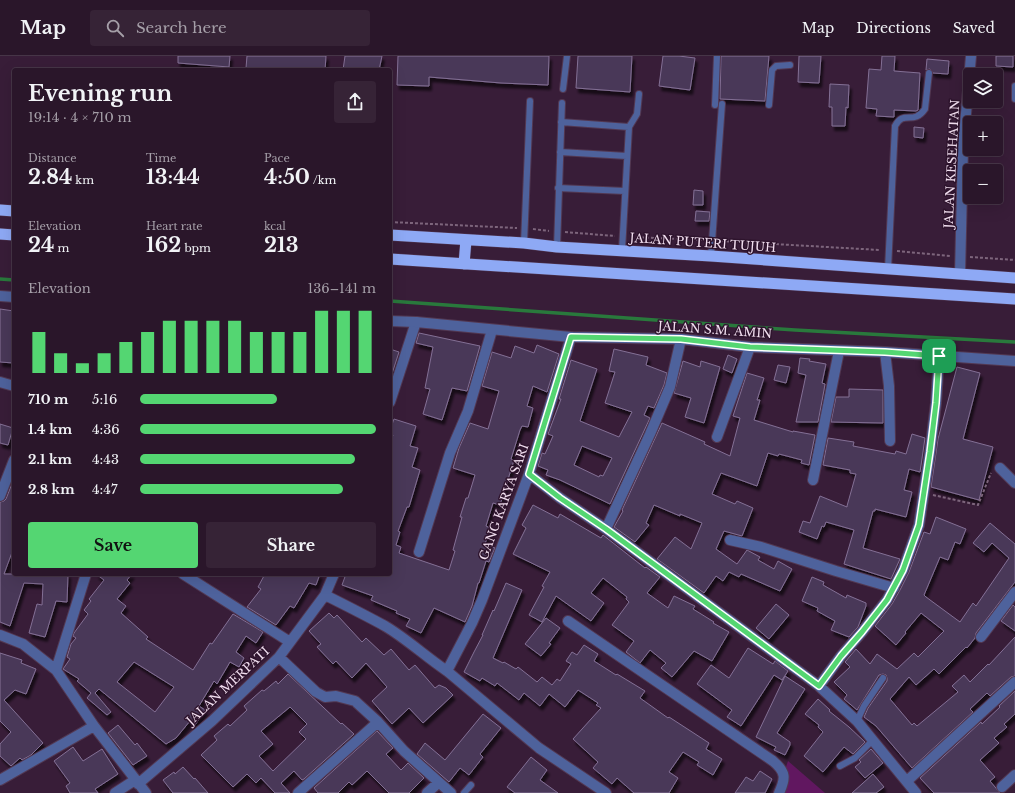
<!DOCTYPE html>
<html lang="en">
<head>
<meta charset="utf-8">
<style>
	body { margin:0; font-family:"Libre Baskerville",serif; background:#362336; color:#f1f3f6; height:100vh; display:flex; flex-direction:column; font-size:15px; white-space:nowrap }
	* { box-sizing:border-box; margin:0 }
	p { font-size:13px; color:#a59fa8 }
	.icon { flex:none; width:22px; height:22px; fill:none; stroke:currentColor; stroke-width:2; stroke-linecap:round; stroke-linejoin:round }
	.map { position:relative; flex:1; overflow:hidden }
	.sheet { position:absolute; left:12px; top:12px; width:380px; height:508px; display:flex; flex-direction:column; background:#2a162a; border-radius:4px; box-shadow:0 4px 16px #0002,0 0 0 1px #463547 }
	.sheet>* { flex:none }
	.controls { position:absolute; left:963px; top:12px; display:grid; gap:8px }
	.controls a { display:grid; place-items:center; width:40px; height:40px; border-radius:4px; background:#2a162a; box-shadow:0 4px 16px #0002,0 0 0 1px #463547; font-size:20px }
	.pin { position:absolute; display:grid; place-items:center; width:34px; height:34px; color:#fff; margin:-17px; border-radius:8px; box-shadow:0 2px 6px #0006 }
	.round { display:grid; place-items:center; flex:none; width:42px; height:42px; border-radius:4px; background:#362336 }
	.summary { display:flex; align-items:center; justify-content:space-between; height:68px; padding:0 16px }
	h1 { font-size:22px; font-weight:700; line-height:30px }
	.stats { display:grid; grid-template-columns:repeat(3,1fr); gap:6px; height:68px; padding:4px 16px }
	.stats div { display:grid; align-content:center }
	.stats b { font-size:20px; font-weight:700 }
	.stats small { font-size:11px; font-weight:400 }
	.stats p { font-size:11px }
	.chart { height:112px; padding:8px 16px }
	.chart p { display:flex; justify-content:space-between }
	.chart svg { width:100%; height:72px; margin-top:4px; stroke:#54d672; stroke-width:6 }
	.action { display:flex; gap:8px; margin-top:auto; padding:8px 16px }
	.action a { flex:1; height:46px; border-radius:4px; background:#54d672; color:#111; font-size:16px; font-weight:700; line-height:46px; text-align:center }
	.action a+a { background:#362336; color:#f1f3f6 }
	ul { padding:0 16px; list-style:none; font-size:13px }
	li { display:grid; grid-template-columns:64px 48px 1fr; align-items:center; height:30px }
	li i { height:10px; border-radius:5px; background:#54d672 }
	header { display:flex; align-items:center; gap:24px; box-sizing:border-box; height:56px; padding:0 20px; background:#2a162a; border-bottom:1px solid #463547 }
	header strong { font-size:19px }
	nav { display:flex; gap:22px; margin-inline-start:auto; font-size:14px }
	.search { width:280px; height:36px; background:#362336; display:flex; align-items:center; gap:10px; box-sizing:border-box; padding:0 14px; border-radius:4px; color:#a59fa8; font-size:15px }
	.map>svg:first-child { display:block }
	.green { fill:#611760 }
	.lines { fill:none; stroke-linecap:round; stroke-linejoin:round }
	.stream { stroke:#29793c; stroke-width:3.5 }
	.building { fill:#4a3859; stroke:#837095; fill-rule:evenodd; filter:url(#shadow) }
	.service-casing { stroke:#523852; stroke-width:8 }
	.minor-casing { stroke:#523852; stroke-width:12 }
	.tertiary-casing { stroke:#523852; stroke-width:12 }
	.trunk-casing { stroke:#523852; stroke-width:12 }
	.path { stroke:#7d657c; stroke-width:2; stroke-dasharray:3 2; stroke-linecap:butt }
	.service { stroke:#4e629c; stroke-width:6 }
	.minor { stroke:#4e629c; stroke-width:10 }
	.tertiary { stroke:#4e629c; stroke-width:10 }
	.trunk { stroke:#8ea9f5; stroke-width:11 }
	.route-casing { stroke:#fff; stroke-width:8 }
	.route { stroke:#54d672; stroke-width:5 }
	.labels { text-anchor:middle; stroke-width:3; stroke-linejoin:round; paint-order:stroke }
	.street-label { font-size:12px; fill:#f1deef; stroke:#2e142d }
</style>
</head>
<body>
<header>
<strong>Map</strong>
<div class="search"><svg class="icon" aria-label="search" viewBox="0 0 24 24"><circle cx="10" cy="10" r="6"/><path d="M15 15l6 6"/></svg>Search here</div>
<nav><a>Map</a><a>Directions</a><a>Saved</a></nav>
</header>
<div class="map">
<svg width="1015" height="737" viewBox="0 0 1015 737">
	<defs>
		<filter id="shadow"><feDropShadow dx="2.5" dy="4.5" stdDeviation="1" flood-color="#0009"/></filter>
	</defs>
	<rect width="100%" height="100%" fill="#381d38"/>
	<path class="green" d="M788 705 825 737H777Z"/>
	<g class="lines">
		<path class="stream" d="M0 223 14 224
			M390 245 795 274 1015 286"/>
	</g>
	<path class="building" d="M178 0H230L229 11 178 7Z
		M247 0H326L325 14 281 12V14H269L246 12Z
		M345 0H382L379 14H343Z
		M398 0H549L548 29 501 27 429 21V30L397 29Z
		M578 0H632L630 36 576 32Z
		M663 0H679L695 2 690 34 659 30Z
		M721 0H769L765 45 720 43Z
		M799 0H821L819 27 798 26Z
		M882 0H895L894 15 920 17 918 54 916 55 894 54V61L876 60 877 53 866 52 869 13 881 14Z
		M996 0H1013V11L996 10Z
		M927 3 949 5 948 18 933 17 930 13 926 14Z
		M830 28 849 29 848 52 846 51 845 70H832V51H829Z
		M914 71 924 72 923 82 914 81Z
		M694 134 703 135V149H693Z
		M696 155 710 156 709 165H695Z
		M0 253 14 255V307L0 306Z
		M419 277 480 290 467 335 452 332 442 364 423 358 430 333 425 332 433 291 416 287Z
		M537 289 559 298 547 336 533 330 527 350 533 352 528 371 522 370 520 374 511 403 514 404 500 449 493 447 486 470 490 472 485 488 495 492 489 506 486 505 479 527H478L472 550 465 566 434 552 421 577 406 570 410 563 396 557 397 555 371 544 373 540 342 529 346 518H390V387L393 379 390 378V374L394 363 416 370 410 390 418 392 412 411 420 414 409 451H407L398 475 400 476 396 489 401 491 399 497 449 514 455 495 453 494 462 461H460L466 442H468L475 419 453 412 459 392 470 367 488 373 499 335 482 330 492 296 511 302 515 290 534 297Z
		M390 293 399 296 390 324Z
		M614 293 648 301 646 309 667 317 664 329 654 352 648 350 644 359 650 362 610 448 560 424 546 419 548 414 538 410 542 397 545 398 553 380 548 378 561 343H559L571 304 597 313 580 365 619 381 632 356 605 347 615 316 609 315ZM582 390 612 402 603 420 600 419 599 421 574 409Z
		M728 299 737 303 732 317 723 313Z
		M800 302 810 303 809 305 826 308 822 327 825 328 824 334 818 366H796L806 319 798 317Z
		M683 305 700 311 701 305 720 311 704 367 685 361 691 342 674 337Z
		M778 309 790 311 786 327 774 324Z
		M957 311 980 317 963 383 993 391 979 444 931 431 938 383Z
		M747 317 764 322 757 344H760L754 364 793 376V375L815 379 809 409 801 407 802 404 779 398 778 400 768 397 757 430 721 417 712 438 735 448 737 445 753 452 742 480 724 475 716 493 737 508 747 494 760 501 758 504 774 513 778 505 792 513 780 535 741 518 739 521 729 516 723 525 716 520 704 537 657 503 675 481 691 493 702 467 680 458V460L654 449 646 467 649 469 635 486 614 471 623 455 622 454 662 367 705 386 704 388 730 400 740 362 733 360Z
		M849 333 883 334V367L831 366 836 341H849Z
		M0 368 13 372 8 389 0 387Z
		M912 378 925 382 920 416 909 413 904 434 912 436 906 461 875 453V455H873L863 492 900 503 891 523 844 508 854 474 826 466 824 471 822 470 817 483 799 476 803 465 810 467 820 440 847 451V450L856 418 850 417V414L823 409 828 382 854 386 853 390 895 398 896 395 906 398Z
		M13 425H14V491L4 518H68L67 546 56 545 45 581 29 577 37 548 42 549 43 528 24 527 10 570 0 566V446L4 445 6 443Z
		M533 449 558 462 560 458 601 482 603 479 645 512 646 511 660 521 647 537 668 552 674 540 695 550 693 553 714 566 713 567 729 576 712 605 694 595 672 621 661 612 666 607 650 594 640 607 626 596 634 585 612 569 629 546 626 543 627 541 603 522 591 537 604 547 591 565 556 540 542 566 529 559 544 531 542 530 550 516 513 498 526 472 522 469Z
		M936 461 966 473 960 488 955 486 948 504 940 501 924 539 926 541 960 566 973 547 976 550 1009 502 992 487 984 496 973 487 990 467 1015 488V526L976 577 975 582 967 592 966 591 939 618 934 613 916 629 909 621 890 643 912 669 914 667 917 670 958 636 952 630 964 619 970 626 988 608 989 609 1015 581V620L1011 621 990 640 987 637 970 653 973 656 912 712 876 670 864 661 868 652 887 625V622L886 619 883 618 879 619 857 654 844 643 847 639 834 626 850 611 845 606 856 593 870 608 877 598 897 613 914 597 918 601 944 575 921 557 905 576 906 577 896 589 875 570 892 548 900 534 909 516 924 476 930 478Z
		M96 518H132L127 524 130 527 117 543 126 550 121 557 148 581 146 583 193 614 210 587 212 588 233 558 263 576 256 587 246 580 236 596 244 602 239 611 230 606 217 628 214 625 199 650 205 654 195 669 190 665 176 682 166 688 99 633 95 637 111 656 107 659 87 642 91 637 77 625 79 623 63 613 70 603 67 601 71 588 76 582 73 580 74 577 88 558 84 554 91 545 89 543 104 524ZM134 606 174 631 155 656 117 626Z
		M265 518H320L316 529 309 527 294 552 290 550 276 569 247 551 261 533 258 531Z
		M812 521 824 526 823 529 846 542 847 539 866 547V550L858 571 849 581 831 574 835 565 817 555 818 552 802 545Z
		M506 527 522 534 493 602 503 607 504 606 516 613 518 611 537 626 542 621 552 629 557 623 560 625 571 608 566 605 572 596 577 599 584 589 598 598 594 605 616 619 617 618 645 635 640 642 668 662 669 661 709 687 706 693 722 703 713 719 697 709 699 706 683 696 669 716 678 722 669 737H634L617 722 612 728 593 712 598 706 573 683 601 652 596 649 598 647 578 634 565 651 549 638 540 650 524 637 519 644 497 627 495 630 482 622 480 625 464 616 474 596 483 579H482L493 554 494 555Z
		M776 548 789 559 769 583 756 572Z
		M1013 549 1015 551V575L1001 565Z
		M329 557 334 562 337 559 362 586 366 582 384 599 391 593 409 614 415 609 435 632 439 629 446 632 453 639 423 667 409 652 392 668 372 645 387 631 366 607 352 622 336 605 333 608 317 591 321 588 309 575Z
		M546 562 560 572 549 587 551 588 541 600 525 588Z
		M748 592 773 608 775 605 788 615 782 624 774 619 741 670 727 661 732 654 697 628 711 609 729 622Z
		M0 597 22 604 21 607 36 613 26 638 15 634 4 644 43 687 31 699 22 704 20 702 11 710 0 700V688L11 676 0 665Z
		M288 618 341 668 342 667 354 678 304 723 302 724 294 715 281 727 290 737H275L261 722 256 727 247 718 233 731 201 699 217 684 214 680 228 668 230 670 247 654 244 650 262 634 264 635 276 625 278 628ZM290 651 307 668 299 676 306 683 273 715 259 700 273 688 261 675Z
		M785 620 805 633 777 677 790 686V689L785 699 774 694 776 691 756 681Z
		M1015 635V658L1004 668 1007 671 994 682 999 687 980 704 995 721 990 725 1000 737H934L920 722 981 666 982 668 1000 651 999 650Z
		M818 643 830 654 829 655 849 671 865 686 853 698 844 691 823 716 804 700 823 676 818 671 819 669 805 658Z
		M483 658 501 672 480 698 483 701 469 719 460 712 449 726 417 698 425 687 445 704Z
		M118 669 135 689 137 687 147 700 133 709 108 677Z
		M377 675 393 692 386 698 401 714 408 707 424 722 409 737H389L367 715 352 729 349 726 338 737H318L314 732Z
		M73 691 83 705 102 693 118 718 95 733 98 737H70L66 730 70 727 54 705Z
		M871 693 883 707 865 722 855 711 861 706 859 704Z
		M531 701 547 714 540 724 558 737H515L507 731Z
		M183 711 194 723 195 722 208 737H173L163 724 174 716 175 718Z
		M760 715 772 723 765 737H735L746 721 753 725Z
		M873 718 884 731 876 737H852Z"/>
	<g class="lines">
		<defs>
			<path id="service" d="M1015 30V43
				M563 33 567 0
				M715 49 717 0
				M769 49 772 14 776 10 790 9
				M561 66 629 71 622 194
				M629 71 637 58 639 38
				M560 96 627 100
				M558 132 625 135
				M524 187 530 45
				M557 191 562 47
				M711 200 722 48
				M888 213 895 70C904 53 913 70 925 53L929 17
				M857 665 864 650 883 622
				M840 710 855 702 873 684
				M464 737 471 729"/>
			<path id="minor" d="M960 218 963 92 971 0
				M885 296 889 330 890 385
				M0 326 14 330
				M390 346 416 266
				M717 381 750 291
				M1000 412 1015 427
				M529 418 560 442 606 473 819 630 857 665 916 737
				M813 424 839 295
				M0 440 14 404
				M606 473 650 378 670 331 681 283
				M730 484 761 491 836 515 894 532
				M419 496 450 397 468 355 492 274
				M183 518 290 586
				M325 539C345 549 365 559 385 570 407 583 426 601 447 615L539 692 606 737
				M568 565 773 705C786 716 786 722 779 737
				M0 579 23 588 56 614 94 670 146 737
				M981 581 1015 536
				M279 601 316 636 325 641 336 640 355 645 378 666 404 695 451 737
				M56 614 86 518
				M447 615 472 567 482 544 529 418 571 281
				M819 630 841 600 862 576 887 544 903 514 919 469 930 396 936 347 939 300
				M0 724 94 670
				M907 725 1015 626
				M138 728 212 665 279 601 325 539 334 518
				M1002 731 1015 719
				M115 737 135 724
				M298 737 378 666
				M427 737 438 727"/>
			<path id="tertiary" d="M0 240 14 241
				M390 265 416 266 571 281 681 283 750 291 885 296 1015 305"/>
			<path id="trunk" d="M0 154 14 155
				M0 178 14 179
				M390 179 524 187 557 191 711 200 1015 222
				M390 203 1015 243
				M464 208 466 184"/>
		</defs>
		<use href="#service" class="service-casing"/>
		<use href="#minor" class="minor-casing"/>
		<use href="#tertiary" class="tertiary-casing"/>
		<use href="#trunk" class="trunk-casing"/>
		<path class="path" d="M390 166 517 172
			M533 173 549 175
			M565 176 615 180
			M631 181 704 184
			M721 185 880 194
			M897 195 950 200
			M970 201 1015 204
			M933 439 978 449 991 417"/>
		<use href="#service" class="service"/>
		<use href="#minor" class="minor"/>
		<use href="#tertiary" class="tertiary"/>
		<use href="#trunk" class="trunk"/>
	</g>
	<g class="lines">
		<defs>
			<path id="route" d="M571 281 681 283 750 291 885 296 939 300 936 347 930 396 919 469 903 514 887 544 862 576 841 600 819 630 606 473 560 442 529 418Z"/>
		</defs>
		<use href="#route" class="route-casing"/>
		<use href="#route" class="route"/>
	</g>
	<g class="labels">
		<g class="street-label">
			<text transform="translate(952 108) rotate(-87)" y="4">JALAN KESEHATAN</text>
			<text transform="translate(703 187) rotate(4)" y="4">JALAN PUTERI TUJUH</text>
			<text transform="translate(715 274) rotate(4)" y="4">JALAN S.M. AMIN</text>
			<text transform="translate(504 446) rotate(-70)" y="4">GANG KARYA SARI</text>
			<text transform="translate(228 630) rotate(-43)" y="4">JALAN MERPATI</text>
		</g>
	</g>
</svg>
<div class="controls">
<a><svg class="icon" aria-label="layers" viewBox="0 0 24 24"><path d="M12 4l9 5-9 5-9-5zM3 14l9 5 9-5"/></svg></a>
<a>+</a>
<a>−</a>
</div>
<div class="pin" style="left:939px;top:300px;background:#1e9e55"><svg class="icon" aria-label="arrive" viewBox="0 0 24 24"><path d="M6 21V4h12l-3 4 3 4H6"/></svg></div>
<section class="sheet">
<div class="summary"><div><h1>Evening run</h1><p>19:14 · 4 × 710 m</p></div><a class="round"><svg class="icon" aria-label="share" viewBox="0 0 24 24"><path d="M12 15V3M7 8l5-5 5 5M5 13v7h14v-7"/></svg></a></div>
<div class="stats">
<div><p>Distance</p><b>2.84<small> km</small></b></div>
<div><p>Time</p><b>13:44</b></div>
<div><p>Pace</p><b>4:50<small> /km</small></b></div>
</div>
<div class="stats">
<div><p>Elevation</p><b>24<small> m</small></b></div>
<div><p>Heart rate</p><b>162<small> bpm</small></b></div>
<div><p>kcal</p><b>213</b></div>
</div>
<div class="chart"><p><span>Elevation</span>136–141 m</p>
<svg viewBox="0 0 160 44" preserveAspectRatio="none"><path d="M5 44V19M15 44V32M25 44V38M35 44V32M45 44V25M55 44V19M65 44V12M75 44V12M85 44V12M95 44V12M105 44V19M115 44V19M125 44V19M135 44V6M145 44V6M155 44V6"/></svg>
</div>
<ul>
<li><b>710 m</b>5:16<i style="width:58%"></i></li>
<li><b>1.4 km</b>4:36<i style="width:100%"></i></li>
<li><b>2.1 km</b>4:43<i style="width:91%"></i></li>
<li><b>2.8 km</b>4:47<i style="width:86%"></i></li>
</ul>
<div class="action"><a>Save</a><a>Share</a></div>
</section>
</div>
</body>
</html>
